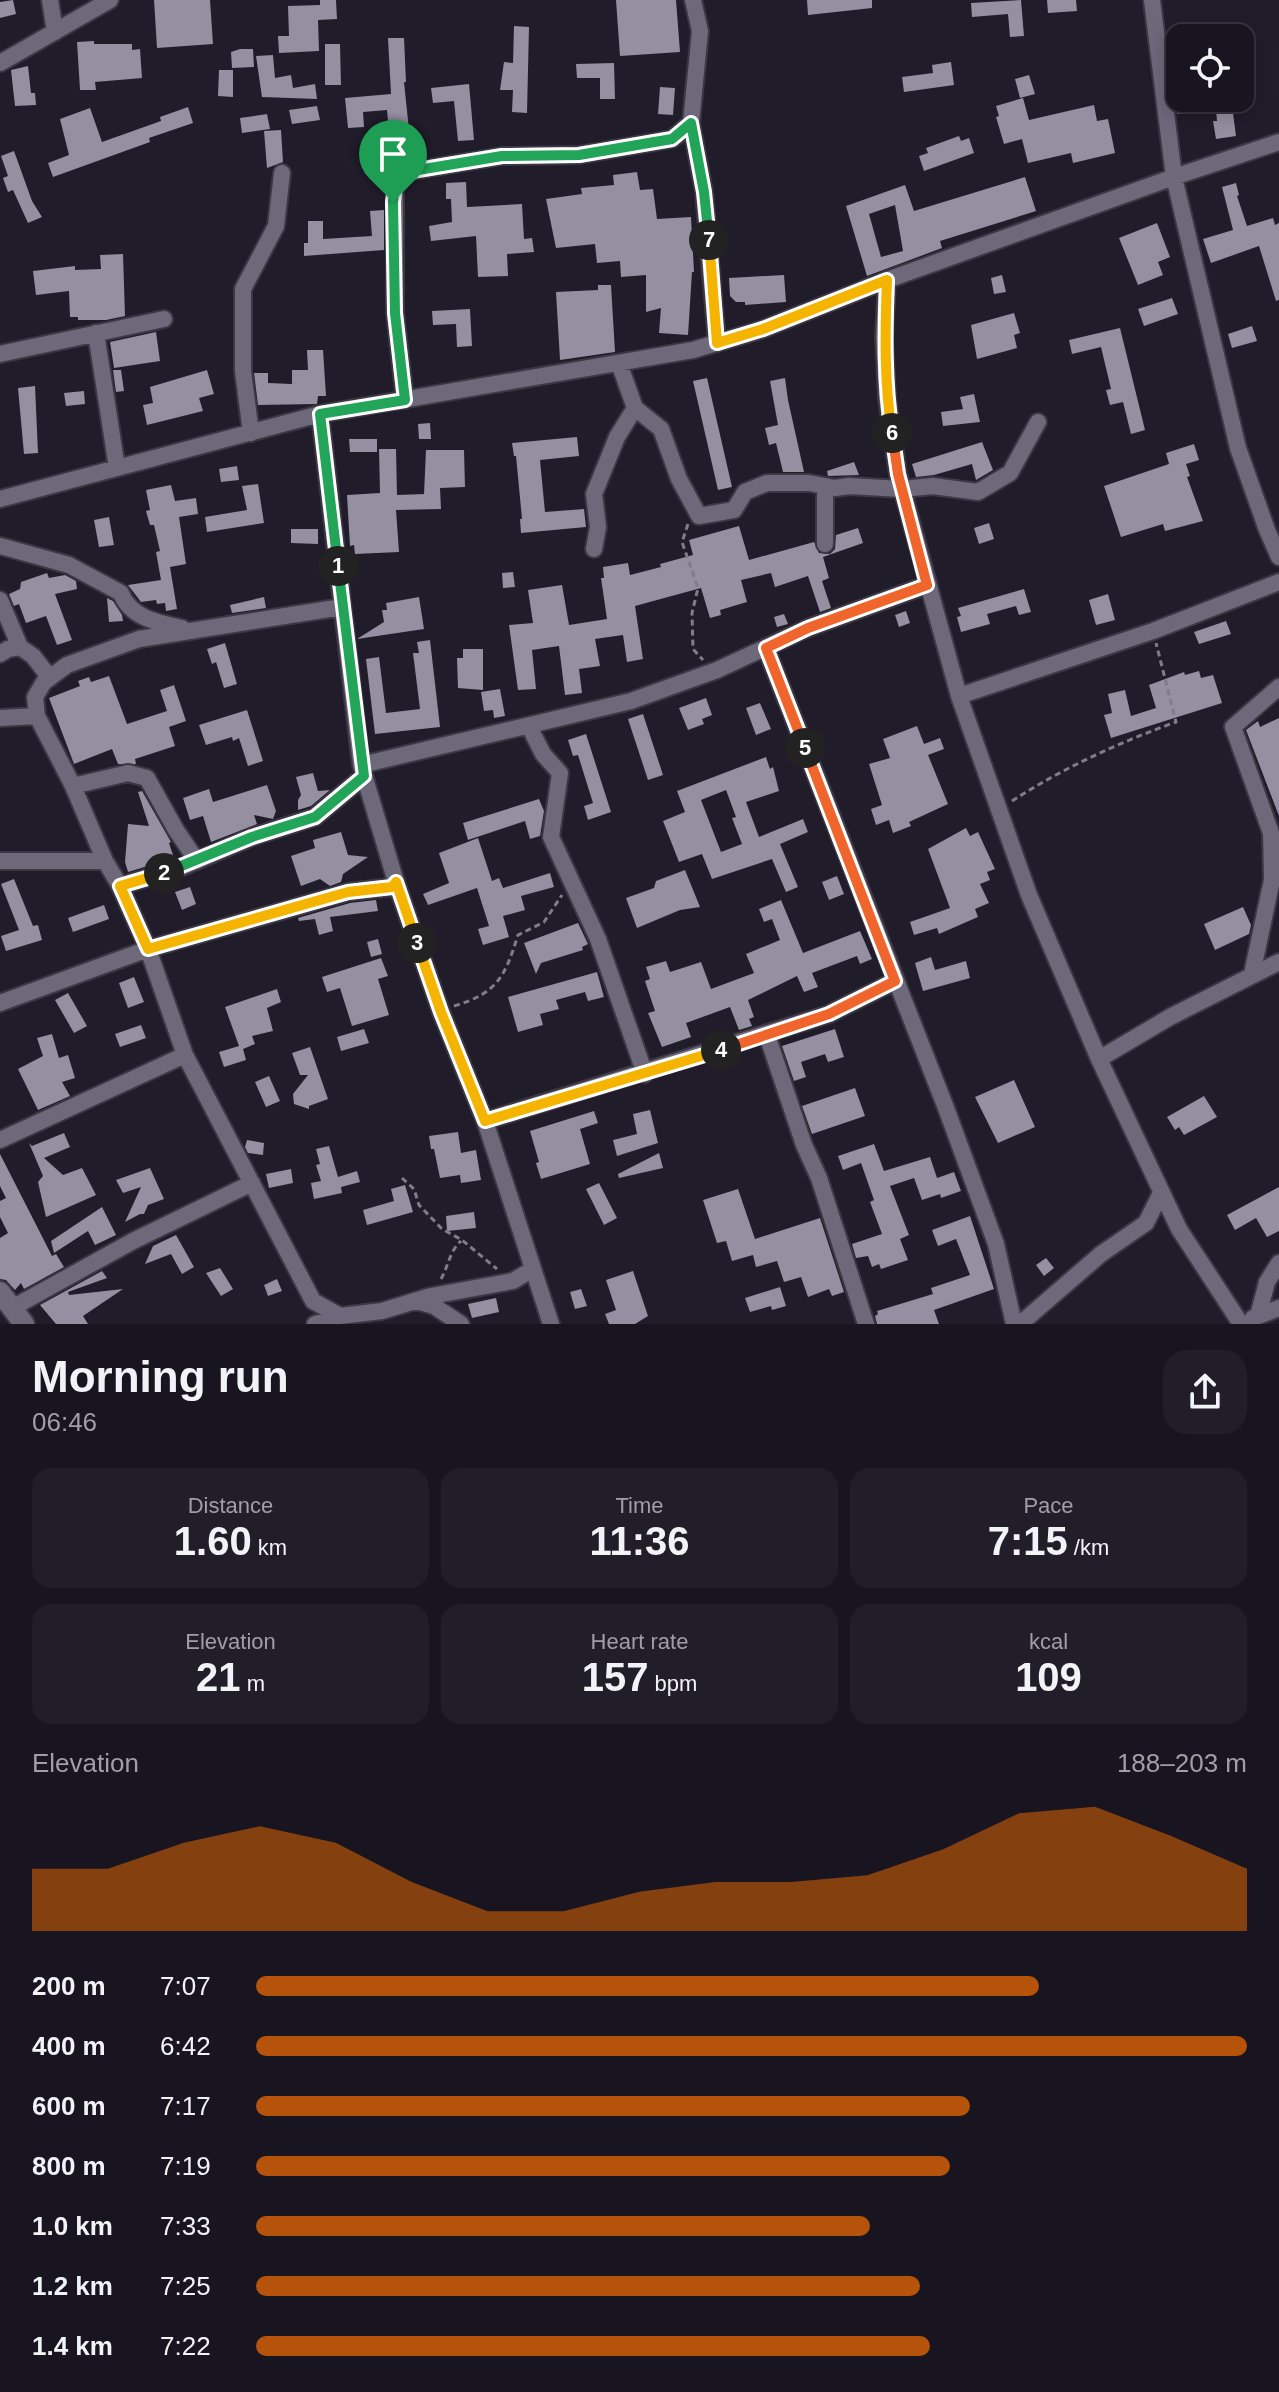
<!DOCTYPE html>
<html lang="en">
<head>
<meta charset="utf-8">
<style>
	body { margin:0; font-family:Helvetica,sans-serif; background:#211e29; color:#f1f3f6; height:100vh; display:flex; flex-direction:column; font-size:30px; white-space:nowrap }
	* { box-sizing:border-box; margin:0 }
	p { font-size:26px; color:#9f9fa5 }
	.icon { flex:none; width:44px; height:44px; fill:none; stroke:currentColor; stroke-width:2; stroke-linecap:round; stroke-linejoin:round }
	.map { position:relative; height:1324px; overflow:hidden }
	.details { display:flex; flex-direction:column; background:#181520; flex:1 }
	.details>* { flex:none }
	.controls { position:absolute; left:1166px; top:24px; display:grid; gap:16px }
	.controls a { display:grid; place-items:center; width:88px; height:88px; border-radius:16px; background:#181520; box-shadow:0 4px 20px #0003,0 0 0 2px #36343e; font-size:40px }
	.pin { position:absolute; display:grid; place-items:center; width:68px; height:68px; color:#fff; margin:-82px -34px; border-radius:50% 50% 50% 0; rotate:-45deg; box-shadow:0 0 8px #0007 }
	.pin .icon { rotate:45deg }
	.km { position:absolute; width:40px; height:40px; margin:-20px; border-radius:50%; background:#222; color:#fff; font-size:22px; line-height:40px; text-align:center }
	.round { display:grid; place-items:center; flex:none; width:84px; height:84px; border-radius:24px; background:#211e29 }
	.overview { display:flex; align-items:center; justify-content:space-between; height:136px; padding:0 32px }
	h1 { font-size:44px; font-weight:800; line-height:60px }
	.stats { display:grid; grid-template-columns:repeat(3,1fr); gap:12px; height:136px; padding:8px 32px }
	.stats div { display:grid; align-content:center; border-radius:20px; background:#211e29; text-align:center }
	.stats b { font-size:40px; font-weight:800 }
	.stats small { font-size:22px; font-weight:400 }
	.stats p { font-size:22px }
	.chart { height:224px; padding:16px 32px }
	.chart p { display:flex; justify-content:space-between }
	.chart svg { width:100%; height:144px; margin-top:8px; fill:#b45309; opacity:.7 }
	ul { padding:0 32px; list-style:none; font-size:26px }
	li { display:grid; grid-template-columns:128px 96px 1fr; align-items:center; height:60px }
	li i { height:20px; border-radius:10px; background:#b45309 }
	.map>svg:first-child { display:block }
	.building { fill:#948fa1; fill-rule:evenodd }
	.lines { fill:none; stroke-linecap:round; stroke-linejoin:round }
	.minor-casing { stroke:#3b3743; stroke-width:20 }
	.tertiary-casing { stroke:#3b3743; stroke-width:24 }
	.path { stroke:#807c88; stroke-width:3; stroke-dasharray:6 4; stroke-linecap:butt }
	.minor { stroke:#6d687a; stroke-width:16 }
	.tertiary { stroke:#6d687a; stroke-width:20 }
	.split-1-casing { stroke:#fff; stroke-width:16 }
	.split-2-casing { stroke:#fff; stroke-width:16 }
	.split-3-casing { stroke:#fff; stroke-width:16 }
	.split-4-casing { stroke:#fff; stroke-width:16 }
	.split-5-casing { stroke:#fff; stroke-width:16 }
	.split-6-casing { stroke:#fff; stroke-width:16 }
	.split-7-casing { stroke:#fff; stroke-width:16 }
	.split-8-casing { stroke:#fff; stroke-width:16 }
	.split-1 { stroke:#22a559; stroke-width:10 }
	.split-2 { stroke:#22a559; stroke-width:10 }
	.split-3 { stroke:#f5b400; stroke-width:10 }
	.split-4 { stroke:#f5b400; stroke-width:10 }
	.split-5 { stroke:#f0652b; stroke-width:10 }
	.split-6 { stroke:#f0652b; stroke-width:10 }
	.split-7 { stroke:#f5b400; stroke-width:10 }
	.split-8 { stroke:#22a559; stroke-width:10 }
</style>
</head>
<body>
<div class="map">
<svg width="1279" height="1324" viewBox="0 0 1279 1324">
	<rect width="100%" height="100%" fill="#201c2a"/>
	<path class="building" d="M13 0 16 14 0 18V2Z
		M154 0H210L213 44 157 48Z
		M320 0H336L337 19 318 20 319 51 279 53 278 36H289L288 6 320 5Z
		M616 0H676L680 52 620 56Z
		M807 0H872V8L808 15Z
		M1021 0 1024 36 1010 37 1008 14 972 17 971 3Z
		M1047 0H1076L1077 11 1048 13Z
		M514 26 529 27 527 113 512 112 513 90H500L504 62 513 63Z
		M388 38H404L406 82H404L409 130 389 132 387 110 363 112 364 127 348 128 345 98 391 94Z
		M94 41V44H132V50L140 49 142 78 95 82 96 90H80L77 42Z
		M325 44H340L341 85H325Z
		M240 49H253L254 67 232 68 231 52Z
		M273 55 275 78 291 75 293 88 315 84 317 99 262 97 256 56Z
		M951 62 954 85 904 92 902 77 933 73 932 65Z
		M614 63 615 99H600V78H577L576 64Z
		M28 66 31 93H35L36 105 15 106 11 70Z
		M219 70H233V97L218 96Z
		M1029 75 1035 94 1020 98 1015 79Z
		M469 84 474 140 458 141 454 101 433 103 431 88Z
		M660 87 675 88 673 115 658 114Z
		M1023 98 1029 120 1094 105 1097 121 1108 119 1115 153 1073 163 1071 153 1028 163 1022 139 1004 144 996 117 999 116 996 106Z
		M1175 98H1191L1192 113 1177 114Z
		M1215 98H1231L1236 136 1216 139 1213 121H1217Z
		M317 106 320 120 292 124 289 110Z
		M188 107 193 123 149 138 150 142 53 177 48 163 69 155 60 119 90 108 102 142 161 121 160 117Z
		M267 114 270 129 242 133 240 118Z
		M281 130 283 162 267 168 264 131Z
		M959 136 961 141 969 138 974 153 924 171 919 156 928 153 926 148Z
		M14 151 32 201 42 217 28 223 13 190 8 192 3 178 8 176 1 156Z
		M637 172 640 190 653 189 657 219 691 217 694 272H692L688 335 659 333 661 308 646 312V275L621 277 620 261 597 263 595 244 556 248 546 199 582 194 581 188 614 185 613 175Z
		M1025 177 1036 211 940 241 942 248 867 276 846 206 905 185 914 211ZM895 205 903 251 881 257 869 214Z
		M466 182 467 207 522 204 524 239 532 238 534 252 507 254 508 276 478 277 476 236 431 241 429 226 452 222 451 199H446V183Z
		M1236 183 1239 195 1237 196 1247 226 1273 218 1275 225 1279 223V300L1276 301 1259 246 1211 263 1203 239 1233 230 1222 187Z
		M384 210V250L304 256V243H308V221H323V239L372 236 370 211Z
		M1157 223 1170 257 1158 262 1163 275 1138 285 1119 238Z
		M123 254 125 316 106 320H78V317H70L69 291 36 295 33 271 75 266V270L101 269 100 255Z
		M784 275 786 302 745 305V302H736L730 296 729 278Z
		M1002 275 1006 292 994 294 991 278Z
		M598 285H611L615 352 560 360 556 292 598 290Z
		M1172 298 1178 314 1144 326 1138 309Z
		M470 309 472 346 457 347 456 324 433 325 432 311Z
		M1014 313 1020 333 1014 335 1017 348 977 359 971 325Z
		M1252 326 1257 341 1232 348 1228 334Z
		M1120 328 1145 430 1131 434 1123 402 1110 405 1106 390 1111 389 1101 347 1072 354 1069 340Z
		M156 332 160 361 114 368 110 342Z
		M307 350H323L326 396H318L317 404 258 405 254 373H268V383L292 384V370H308Z
		M113 370H121L124 391 116 392Z
		M207 370 214 394 199 398 203 411 147 425 143 405 153 403 150 387Z
		M707 378 732 487 718 490 693 381Z
		M785 378 788 400 804 472H783L776 443 769 445 765 428 778 425 770 381Z
		M35 386 38 453 24 454 18 388Z
		M84 391 85 404 66 406 64 393Z
		M974 394 980 422 943 426 941 412 963 409 960 397Z
		M430 423 431 439H419L418 424Z
		M577 437 579 456 540 460 545 512 584 509 586 527 521 533 520 519H522L516 456H514L512 443Z
		M349 439H377V452H350Z
		M982 442 993 470 976 480 972 464 934 475 916 477 912 464Z
		M1194 444 1199 460 1186 464 1190 476 1187 477 1203 521 1165 531 1163 524 1121 537 1104 486 1169 464 1166 453Z
		M379 449H396L397 495 424 494 426 450H464L465 487 440 488 441 509 396 510 399 552 355 554 354 545 350 546 347 495 380 493Z
		M854 462 859 475 828 476 827 471Z
		M237 466 239 480 221 482 219 469Z
		M258 484 264 523 207 532 205 517 247 510 242 486Z
		M171 485 175 501 196 498 198 514 179 517 186 564 170 567 177 609 166 611 165 603 157 604 156 600 141 602 128 585 161 580 156 552 160 551 154 525H150L146 511 150 510 146 490Z
		M109 517 114 545 99 547 94 520Z
		M989 523 994 539 979 544 974 528Z
		M739 526 749 560 814 542 819 553 830 554 835 549 836 535 858 528 863 543 823 557 829 578 822 581 831 608 820 612 808 576 775 587 771 573 741 580 747 602 720 610 721 615 710 618 701 588 635 606 643 659 627 662 623 635 595 639 600 666 579 669 582 693 565 695 559 646 532 650 536 689 518 690 509 625 533 623 528 590 562 585 569 625 607 619 601 578H604L603 567 628 563 630 575 661 567 660 564 693 555 689 540Z
		M291 529H318V544L291 543Z
		M513 572 515 587 503 588 502 573Z
		M47 573 49 578 65 575 76 581 77 589 55 594 72 640 57 645 46 616 26 623 19 604 14 606 9 594 20 589 21 582Z
		M1024 589 1031 612 1019 615 1016 606 987 614 990 624 961 632 957 617 961 616 958 608Z
		M1108 594 1115 620 1096 625 1089 600Z
		M264 597 266 608 232 613 230 605Z
		M419 597 424 629 357 639 384 622 382 610H387L386 603Z
		M107 598 113 601 122 615 123 621 109 622Z
		M906 611 910 623 899 627 895 615Z
		M784 614 788 624 777 627 774 617Z
		M1226 621 1231 634 1199 644 1194 632Z
		M430 640 440 727 375 734 366 659 379 657 386 713 420 709 413 653H419L417 642Z
		M225 643 237 684 224 688 216 662 212 664 207 649Z
		M463 649H483V690L458 688 457 658H463Z
		M1199 671 1201 678 1213 675 1222 703 1111 738 1104 715 1112 713 1108 694 1125 690 1131 716 1156 708 1149 685 1184 672 1185 675Z
		M109 676 127 724 167 711 160 690 174 685 186 721 169 727 175 746 135 759 136 764H118L112 749 74 764 49 698 80 686 78 681 89 677 91 682Z
		M500 689 505 716 494 718 493 710 484 711 481 692Z
		M706 698 712 715 702 719 704 724 688 730 679 708Z
		M760 703 771 729 756 735 746 708Z
		M247 710 263 761 248 766 239 738 233 741 232 737 206 745 199 725Z
		M643 714 663 775 648 780 628 719Z
		M1279 718V816L1246 730 1258 721 1260 727Z
		M917 726 924 744 940 738 944 749 928 755 948 804 909 822 911 826 893 833 889 820 876 825 871 809 882 805 869 764 890 758 883 739Z
		M586 734 611 812 588 820 584 806 593 803 578 755 573 756 568 740Z
		M766 757 770 769 773 767 779 791 746 802 759 837 803 819 808 832 780 844 798 887 786 892 772 859 712 879 702 854 679 862 663 821 685 812 677 791ZM726 790 736 817 732 818 742 844 721 852 701 800Z
		M313 773 318 791 330 790 311 806 298 810V800L301 795 296 777Z
		M267 785 276 811 273 819 254 815 257 824 211 842 203 816 190 820 183 798 209 789 213 802Z
		M142 791 171 842 169 843 174 858 128 872 125 862 128 824 149 826 138 792Z
		M539 799 544 811 540 836 530 839 525 821 468 840 463 823Z
		M966 828 970 836 978 832 995 869 987 872 990 880 980 884 989 903 975 909 978 917 939 934 937 928 914 935 910 922 950 908 928 849Z
		M341 832 348 855 368 857 343 874 341 882 330 886 320 879 301 886 291 856 315 848 313 840Z
		M478 838 492 881 499 878 503 888 550 873 554 887 521 896 525 910 503 916 509 937 483 945 478 929 489 926 477 888 428 905 423 894 449 883 439 853Z
		M685 870 700 907 680 910 637 928 626 898 654 888 656 881Z
		M837 876 844 894 829 900 822 882Z
		M14 879 33 926 38 925 42 940 6 951 1 936 19 930 1 884Z
		M190 887 196 904 182 910 175 892Z
		M376 900 378 911 330 917 333 931 319 935 315 919 299 921 298 918 350 903Z
		M781 900 803 953 860 931 872 959 860 964 857 956 812 973 818 987 804 992 797 976 748 1000 754 1017 749 1019 752 1026 739 1030 730 1007 686 1023 691 1037 662 1047 648 1013 655 1011 645 981 650 979 646 967 666 961 670 972 701 962 711 989 754 973 746 954 780 940 772 919 764 922 759 909Z
		M104 905 109 919 73 932 68 918Z
		M1243 907 1251 925 1249 934 1215 950 1204 924Z
		M578 923 588 944 582 947 583 950 541 963 536 974 524 943Z
		M378 939 382 954 371 957 367 942Z
		M931 957 935 970 966 961 970 978 923 991 915 963Z
		M381 958 388 976 378 979 389 1015 352 1026 340 988 327 992 322 977Z
		M597 972 604 997 588 1001 585 992 556 1000 559 1009 540 1014 543 1025 518 1032 508 997Z
		M134 977 144 1002 128 1008 119 983Z
		M277 989 281 1002 267 1008 273 1031 252 1036 255 1044 243 1049 246 1060 224 1067 219 1052 239 1046 225 1007Z
		M68 993 87 1026 74 1033 55 1000Z
		M141 1025 146 1038 120 1047 115 1034Z
		M364 1029 369 1043 341 1051 337 1037Z
		M835 1029 844 1057 828 1062 825 1054 801 1062 806 1077 794 1081 782 1046Z
		M52 1034 59 1058 68 1055 75 1078 62 1082 70 1096 38 1110 18 1069 43 1056 37 1038Z
		M310 1047 328 1099 309 1106V1109L294 1104 293 1094 308 1075H300L292 1053Z
		M269 1076 280 1101 266 1107 255 1082Z
		M1014 1080 1035 1127 998 1143 975 1097Z
		M855 1088 865 1116 812 1134 802 1106Z
		M1204 1096 1217 1117 1184 1135 1179 1127 1175 1130 1167 1117Z
		M650 1110 658 1143 617 1156 613 1140 637 1134 633 1114Z
		M594 1111 598 1123 580 1129 590 1164 541 1179 536 1163 539 1162 530 1131Z
		M458 1132 461 1153 476 1150 481 1180 461 1183 460 1175 440 1178 434 1149H431L429 1136Z
		M64 1133 70 1147 44 1158 63 1175 82 1168 96 1195 46 1217 38 1182 43 1176 29 1143 32 1146Z
		M247 1140 264 1143 263 1155 248 1153 245 1147Z
		M874 1144 884 1171 930 1157 937 1178 954 1172 961 1191 941 1198 940 1194 922 1200 914 1178 890 1186 909 1235 900 1239 908 1260 881 1269 879 1264 872 1267 868 1256 856 1258 852 1244 882 1234 870 1202 874 1200 861 1163 843 1170 838 1156Z
		M329 1146 338 1177 357 1171 360 1182 341 1187 342 1193 314 1199 311 1183 321 1181 316 1165 320 1164 316 1149Z
		M659 1153 663 1168 619 1178 618 1174Z
		M0 1154 52 1256 56 1254 64 1267 24 1289 21 1283 15 1290 6 1280 0 1279V1238L8 1233 0 1217V1201L6 1198 0 1186Z
		M150 1168 164 1199 148 1205 144 1214H140L125 1222 141 1187 123 1193 116 1180Z
		M291 1169 293 1183 269 1188 266 1174Z
		M599 1183 617 1218 604 1225 586 1189Z
		M405 1185 413 1212 367 1225 363 1210 394 1201 391 1189Z
		M1279 1187V1231L1267 1237 1256 1218 1235 1230 1227 1215Z
		M738 1189 755 1239 820 1218 844 1292 832 1296 829 1289 808 1297 801 1277 784 1282 777 1261 756 1267 753 1255 732 1261 726 1241 717 1243 703 1200Z
		M102 1207 116 1235 95 1245 88 1231 54 1253 51 1241Z
		M474 1212 476 1228 447 1231 446 1216Z
		M970 1216 994 1289 934 1310 939 1324H877L875 1316 878 1314 877 1311 933 1294 931 1288 970 1275 956 1239 938 1246 932 1230Z
		M176 1235 194 1267 182 1274 171 1254 145 1264 153 1246Z
		M1046 1258 1054 1268 1044 1276 1036 1265Z
		M220 1268 233 1289 221 1296 206 1273Z
		M102 1271 107 1278 68 1292 69 1295 123 1289 83 1316 88 1324H56L40 1305Z
		M633 1271 648 1316 635 1324H609L605 1314 616 1310 606 1280Z
		M277 1279 282 1291 268 1296 264 1285Z
		M780 1287 786 1306 772 1310 771 1306 750 1312 745 1298Z
		M581 1289 587 1306 575 1309 570 1292Z
		M496 1298 499 1312 472 1318 468 1304Z"/>
	<g class="lines">
		<defs>
			<path id="minor" d="M50 0 55 32
				M1152 0 1174 177 1238 448 1267 530 1279 557
				M0 63 110 0
				M691 123 704 192 717 343
				M887 280 884 337 887 398 898 474 959 696 1029 895 1099 1059 1179 1229 1241 1324
				M96 333 117 468
				M0 354 164 319
				M619 363 635 408 661 429 679 479 699 516 734 510 745 492 767 483H809L835 488 849 486 902 489 933 486 978 492 1010 473 1038 422
				M405 400 395 313V185L406 172 502 156 579 155 672 139 691 123 700 31 693 0
				M320 414 361 765 396 882 441 1012 485 1121 551 1324
				M251 433 243 371V289L276 226 282 173
				M0 499 320 414 693 350 763 329 887 280 1174 177 1279 142
				M825 544V486
				M0 546 69 565 121 593C130 618 159 623 182 628
				M594 549 598 527 594 494 617 437 635 408
				M0 600 20 647 33 656 50 678
				M766 648 946 1108 996 1244 1014 1324
				M0 654 8 649 20 647
				M959 696 1153 631 1279 582
				M0 718 37 716
				M529 726 543 754 560 773 551 837 598 939 645 1074
				M361 765 631 701 717 670 808 628 927 585
				M73 786 128 773 147 778 176 830 197 861
				M0 861H105
				M120 886 182 867 252 837 315 817 364 776
				M1252 974 1272 880 1271 833 1233 727 1279 687
				M0 1003 148 949 348 892 392 887 396 882
				M767 1035 804 1145 819 1178 866 1324
				M1099 1059 1170 1017 1279 962
				M485 1121 829 1014 895 981
				M0 1140 185 1055
				M417 1301 434 1306 461 1324
				M12 1308 133 1241 252 1183
				M340 1316 313 1301 185 1055 148 949 120 886 105 861 73 786 37 716 35 697 44 682 67 665 139 639 342 607
				M1258 1316 1267 1282 1279 1263
				M1253 1318 1279 1308
				M315 1324 340 1316 382 1311 431 1296 513 1281 533 1269
				M1020 1324 1101 1254 1146 1223 1161 1193"/>
			<path id="tertiary" d="M0 1292 24 1324"/>
		</defs>
		<use href="#minor" class="minor-casing"/>
		<use href="#tertiary" class="tertiary-casing"/>
		<path class="path" d="M688 524 682 542 698 588 692 613 693 649 703 660
			M1012 801C1063 768 1118 743 1176 722L1156 643
			M454 1006C498 993 505 976 518 935L544 922 562 895
			M402 1178 414 1189 419 1205 442 1229 462 1240 497 1269
			M441 1279C448 1267 450 1250 461 1241"/>
		<use href="#minor" class="minor"/>
		<use href="#tertiary" class="tertiary"/>
	</g>
	<g class="lines">
		<defs>
			<path id="split-1" d="M338 566 320 414 405 400 395 313 393 202"/>
			<path id="split-2" d="M164 873 252 837 315 817 364 776 338 566"/>
			<path id="split-3" d="M164 873 120 886 148 949 348 892 392 887 396 882 417 943"/>
			<path id="split-4" d="M417 943 441 1012 485 1121 721 1050"/>
			<path id="split-5" d="M721 1050 829 1014 895 981 805 748"/>
			<path id="split-6" d="M805 748 766 648 808 628 927 585 898 474 892 433"/>
			<path id="split-7" d="M709 240 717 343 763 329 887 280C885 332 884 382 892 433"/>
			<path id="split-8" d="M393 202 395 185 406 172 502 156 579 155 672 139 691 123 704 192 709 240"/>
		</defs>
		<use href="#split-1" class="split-1-casing"/>
		<use href="#split-2" class="split-2-casing"/>
		<use href="#split-3" class="split-3-casing"/>
		<use href="#split-4" class="split-4-casing"/>
		<use href="#split-5" class="split-5-casing"/>
		<use href="#split-6" class="split-6-casing"/>
		<use href="#split-7" class="split-7-casing"/>
		<use href="#split-8" class="split-8-casing"/>
		<use href="#split-1" class="split-1"/>
		<use href="#split-2" class="split-2"/>
		<use href="#split-3" class="split-3"/>
		<use href="#split-4" class="split-4"/>
		<use href="#split-5" class="split-5"/>
		<use href="#split-6" class="split-6"/>
		<use href="#split-7" class="split-7"/>
		<use href="#split-8" class="split-8"/>
	</g>
</svg>
<div class="controls">
<a><svg class="icon" aria-label="locate" viewBox="0 0 24 24"><circle cx="12" cy="12" r="6"/><path d="M12 2v4M12 18v4M2 12h4M18 12h4"/></svg></a>
</div>
<div class="pin" style="left:393px;top:202px;background:#1e9e55"><svg class="icon" aria-label="arrive" viewBox="0 0 24 24"><path d="M6 21V4h12l-3 4 3 4H6"/></svg></div>
<b class="km" style="left:338px;top:566px">1</b>
<b class="km" style="left:164px;top:873px">2</b>
<b class="km" style="left:417px;top:943px">3</b>
<b class="km" style="left:721px;top:1050px">4</b>
<b class="km" style="left:805px;top:748px">5</b>
<b class="km" style="left:892px;top:433px">6</b>
<b class="km" style="left:709px;top:240px">7</b>
</div>
<section class="details">
<div class="overview"><div><h1>Morning run</h1><p>06:46</p></div><a class="round"><svg class="icon" aria-label="share" viewBox="0 0 24 24"><path d="M12 15V3M7 8l5-5 5 5M5 13v7h14v-7"/></svg></a></div>
<div class="stats">
<div><p>Distance</p><b>1.60<small> km</small></b></div>
<div><p>Time</p><b>11:36</b></div>
<div><p>Pace</p><b>7:15<small> /km</small></b></div>
</div>
<div class="stats">
<div><p>Elevation</p><b>21<small> m</small></b></div>
<div><p>Heart rate</p><b>157<small> bpm</small></b></div>
<div><p>kcal</p><b>109</b></div>
</div>
<div class="chart"><p><span>Elevation</span>188–203 m</p>
<svg viewBox="0 0 160 44" preserveAspectRatio="none"><path d="M0 44V25L10 25L20 17L30 12L40 17L50 29L60 38L70 38L80 32L90 29L100 29L110 27L120 19L130 8L140 6L150 15L160 25V44z"/></svg>
</div>
<ul>
<li><b>200 m</b>7:07<i style="width:79%"></i></li>
<li><b>400 m</b>6:42<i style="width:100%"></i></li>
<li><b>600 m</b>7:17<i style="width:72%"></i></li>
<li><b>800 m</b>7:19<i style="width:70%"></i></li>
<li><b>1.0 km</b>7:33<i style="width:62%"></i></li>
<li><b>1.2 km</b>7:25<i style="width:67%"></i></li>
<li><b>1.4 km</b>7:22<i style="width:68%"></i></li>
</ul>
</section>
</body>
</html>
